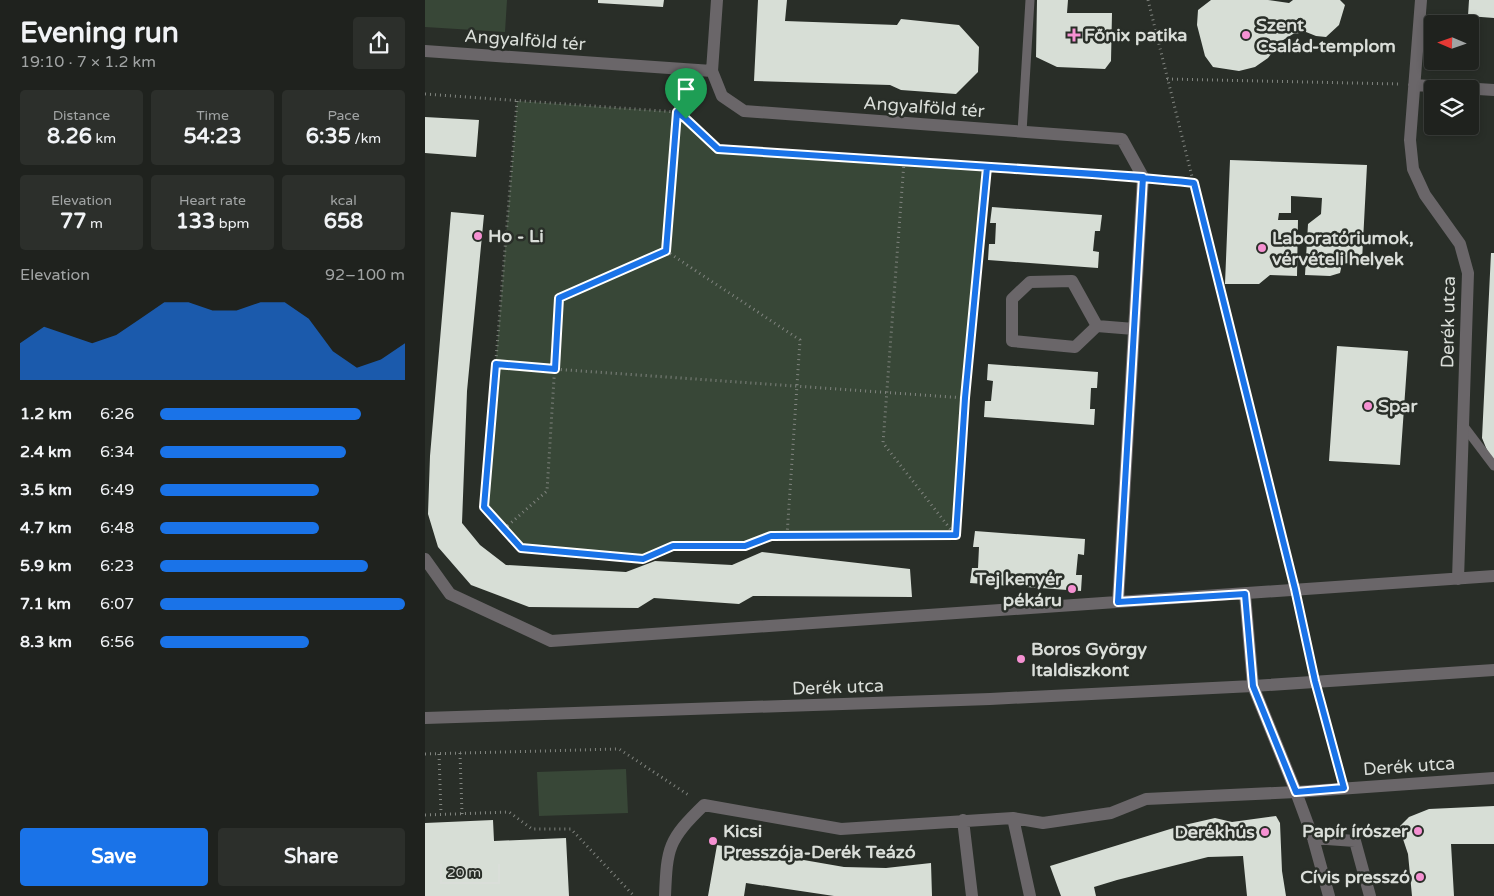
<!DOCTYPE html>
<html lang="en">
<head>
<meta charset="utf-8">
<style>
	body { margin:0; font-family:"Varela Round",sans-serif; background:#2c2f2b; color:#f1f3f6; height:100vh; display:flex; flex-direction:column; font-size:19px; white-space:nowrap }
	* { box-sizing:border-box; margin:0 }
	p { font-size:16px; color:#a1a4a4 }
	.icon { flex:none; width:28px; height:28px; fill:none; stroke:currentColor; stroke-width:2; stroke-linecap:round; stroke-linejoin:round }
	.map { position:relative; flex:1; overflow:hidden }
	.panel { display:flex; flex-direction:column; background:#1f221e; width:425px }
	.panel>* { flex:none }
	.needle { width:32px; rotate:272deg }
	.fabs { position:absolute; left:999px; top:15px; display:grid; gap:10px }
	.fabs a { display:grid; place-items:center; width:55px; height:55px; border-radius:5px; background:#1f221e; box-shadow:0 2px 8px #0003,0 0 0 1px #3c3f3c; font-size:25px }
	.scale { position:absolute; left:15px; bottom:12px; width:60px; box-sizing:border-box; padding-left:5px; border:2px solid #daded9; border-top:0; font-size:14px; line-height:18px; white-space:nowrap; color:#daded9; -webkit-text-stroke:4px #292e28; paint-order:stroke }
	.pin { position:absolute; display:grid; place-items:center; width:42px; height:42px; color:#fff; margin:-51px -21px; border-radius:50% 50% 50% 0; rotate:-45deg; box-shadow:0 0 5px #0007 }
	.pin .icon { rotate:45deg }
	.round { display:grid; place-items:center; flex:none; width:52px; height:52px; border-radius:5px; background:#2c2f2b }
	.summary { display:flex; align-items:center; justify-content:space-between; height:85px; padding:0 20px }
	h1 { font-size:28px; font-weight:800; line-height:38px }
	.metrics { display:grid; grid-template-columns:repeat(3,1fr); gap:8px; height:85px; padding:5px 20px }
	.metrics div { display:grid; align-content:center; border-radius:5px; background:#2c2f2b; text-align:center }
	.metrics b { font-size:21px; font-weight:800 }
	.metrics small { font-size:14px; font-weight:400 }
	.metrics p { font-size:14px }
	.chart { height:140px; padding:10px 20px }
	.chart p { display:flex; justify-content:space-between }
	.chart svg { width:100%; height:90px; margin-top:5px; fill:#1a73e8; opacity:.7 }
	.cta { display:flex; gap:10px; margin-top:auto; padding:10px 20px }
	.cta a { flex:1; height:58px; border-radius:5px; background:#1a73e8; color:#fff; font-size:20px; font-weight:800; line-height:58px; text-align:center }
	.cta a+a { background:#2c2f2b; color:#f1f3f6 }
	ul { padding:0 20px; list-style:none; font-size:16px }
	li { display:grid; grid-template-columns:80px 60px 1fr; align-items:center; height:38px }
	li i { height:12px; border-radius:6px; background:#1a73e8 }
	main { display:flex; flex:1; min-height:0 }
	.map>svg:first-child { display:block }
	.green { fill:#384737 }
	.building { fill:#d7ded6 }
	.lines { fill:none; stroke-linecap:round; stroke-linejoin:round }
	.path { stroke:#80847f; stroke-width:3; stroke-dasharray:1 4; stroke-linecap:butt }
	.lane { stroke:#6a6669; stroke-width:9 }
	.street { stroke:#6a6669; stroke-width:12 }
	.route-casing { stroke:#fff; stroke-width:10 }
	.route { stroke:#1a73e8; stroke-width:6 }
	.poi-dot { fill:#f591d2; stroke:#292e28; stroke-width:2 }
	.labels { text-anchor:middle; stroke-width:5; stroke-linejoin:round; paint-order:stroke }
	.poi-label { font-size:18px; font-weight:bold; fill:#daded9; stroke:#292e28; text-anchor:start }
	.street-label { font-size:18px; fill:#daded9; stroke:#292e28 }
</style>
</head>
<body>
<main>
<section class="panel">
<div class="summary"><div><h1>Evening run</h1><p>19:10 · 7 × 1.2 km</p></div><a class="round"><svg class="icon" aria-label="share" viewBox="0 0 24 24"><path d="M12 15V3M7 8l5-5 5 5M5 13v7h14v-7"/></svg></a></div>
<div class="metrics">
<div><p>Distance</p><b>8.26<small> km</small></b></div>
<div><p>Time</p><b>54:23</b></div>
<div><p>Pace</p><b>6:35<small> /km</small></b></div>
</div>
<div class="metrics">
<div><p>Elevation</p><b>77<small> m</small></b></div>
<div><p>Heart rate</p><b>133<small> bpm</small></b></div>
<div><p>kcal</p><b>658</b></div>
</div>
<div class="chart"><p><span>Elevation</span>92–100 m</p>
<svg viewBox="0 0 160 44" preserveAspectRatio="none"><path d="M0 44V26L10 18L20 22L30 26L40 22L50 14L60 6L70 6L80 10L90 10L100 6L110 6L120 14L130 30L140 38L150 34L160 26V44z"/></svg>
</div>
<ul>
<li><b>1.2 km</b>6:26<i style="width:82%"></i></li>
<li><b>2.4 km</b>6:34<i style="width:76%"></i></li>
<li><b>3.5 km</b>6:49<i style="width:65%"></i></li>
<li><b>4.7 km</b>6:48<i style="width:65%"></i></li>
<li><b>5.9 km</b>6:23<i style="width:85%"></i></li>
<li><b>7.1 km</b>6:07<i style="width:100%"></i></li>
<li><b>8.3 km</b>6:56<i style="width:61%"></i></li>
</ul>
<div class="cta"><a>Save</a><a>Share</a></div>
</section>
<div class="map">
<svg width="1069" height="896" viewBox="0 0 1069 896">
	<rect width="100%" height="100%" fill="#292e28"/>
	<path class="green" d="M0 0H82L80 32 0 27Z
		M92 101 252 112 293 149 562 167 540 398 531 535 346 536 320 545 248 546 218 559 96 548 59 507Z
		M201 769 203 813 114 816 112 772Z"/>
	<path class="building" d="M173 0H239L238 7 173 3Z
		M333 0H362L360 21 472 25 476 19 534 25 554 47 553 72 531 94 476 90 465 85 329 81Z
		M612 0H643L642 13H687L686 61 680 69 632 67 611 57Z
		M786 0H843L864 3 868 0H915L920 5 914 25 901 37 891 36 881 32 868 34 855 42 843 58 830 67 814 71 788 67 780 56 772 25 773 10Z
		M1044 0H1069V18L1043 16Z
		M0 117 54 120 51 157 0 153Z
		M805 160 942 165 937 261 917 264 915 273 905 276 880 275 883 224 896 214 897 198 866 196V213H854L853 220H873L872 276 845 275 834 284H800Z
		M567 207 677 215 675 231H670L668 251 674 252 673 268 563 260 564 244H570L571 223H565Z
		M26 212 59 215 42 391 37 523 55 545 81 565 201 572 230 561 307 565 337 552 485 569 487 597 328 596 314 604 229 598 213 608 104 607 46 585 13 547 3 514 5 456Z
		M1066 253H1069V467L1057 438Z
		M912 346 983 351 975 465 904 461Z
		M563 364 673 372 672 388H666L665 409H670L669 425 559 417 560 401H566L568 381 562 380Z
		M550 531 660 539 659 555 653 554 651 575H657L656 591 545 583 547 568H553L554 547H548Z
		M1069 806V844H1026L1029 896H987L983 854 974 827 984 817 1004 809Z
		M851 816 855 823 857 871 861 896H822L818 856 783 857 692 880 669 887 671 896H636L625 866 755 826 790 818 807 822Z
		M68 820 69 841 141 838 144 896H0V823Z
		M292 845 419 867 461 868 506 863 507 896H409L321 883 319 896H283Z"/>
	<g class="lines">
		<path class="path" d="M723 0 866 574
			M742 79 974 84
			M0 94 252 112 293 149 701 176
			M92 101 59 507 96 548 218 559 248 546 320 545 346 536 531 535 540 398 562 167
			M479 162 458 443 530 535
			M732 179 769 183
			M241 251 375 340 362 536
			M241 251 252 112
			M71 365 540 398
			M79 529 122 491 134 298 241 251
			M873 604 887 667
			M894 697 915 773
			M35 753 37 814
			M0 754 194 749 265 796
			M14 754 16 814
			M0 815 84 812 107 829H146L209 896"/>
		<path class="lane" d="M597 132 605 0
			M1038 425 1069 466"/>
		<path class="street" d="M292 0 287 71 297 96 319 111 697 139 718 177 693 602
			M996 0 985 140 988 169 1000 195 1035 244 1043 273 1033 579
			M0 51 287 71
			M989 85 1069 90
			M672 326 650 347 587 341V299L605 282 647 281 672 326 709 329
			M0 559 25 594 126 641 1069 576
			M820 594 828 686 871 792 1069 778
			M0 718 565 699 828 686 1069 670
			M588 818 605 896
			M538 820 547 896
			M888 838 930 841 945 896
			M240 896C242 847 243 840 279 805L416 829 588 818 618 823 686 813 721 799 871 792 888 838 904 896"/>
	</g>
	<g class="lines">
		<defs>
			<path id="route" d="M261 119 252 112 241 251 134 298 130 369 71 364 59 507 96 548 218 559 248 546H320L346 536 531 535 540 398 562 167C631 172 700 175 769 183L870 589 890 681 919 788 871 792 828 686 820 594 693 602 718 177 293 149 261 119"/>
		</defs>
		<use href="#route" class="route-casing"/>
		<use href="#route" class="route"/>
	</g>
	<g class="poi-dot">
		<path d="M646.5 27.5h5v5h5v5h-5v5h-5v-5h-5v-5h5z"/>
		<circle cx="821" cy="35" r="5"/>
		<circle cx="53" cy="236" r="5"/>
		<circle cx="837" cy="248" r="5"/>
		<circle cx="943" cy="406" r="5"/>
		<circle cx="647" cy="589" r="5"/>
		<circle cx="596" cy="659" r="5"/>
		<circle cx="993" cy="831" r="5"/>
		<circle cx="840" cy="832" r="5"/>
		<circle cx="288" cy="841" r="5"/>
		<circle cx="995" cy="877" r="5"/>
	</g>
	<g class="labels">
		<g class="poi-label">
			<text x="831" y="31">Szent<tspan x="831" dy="21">Család-templom</tspan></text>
			<text x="659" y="41">Főnix patika</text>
			<text x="63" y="242">Ho - Li</text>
			<text x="847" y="244">Laboratóriumok,<tspan x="847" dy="21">vérvételi helyek</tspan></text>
			<text x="953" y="412">Spar</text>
			<text x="637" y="585" text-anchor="end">Tej kenyér<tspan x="637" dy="21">pékáru</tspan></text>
			<text x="606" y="655">Boros György<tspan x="606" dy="21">Italdiszkont</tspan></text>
			<text x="298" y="837">Kicsi<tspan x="298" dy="21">Presszója-Derék Teázó</tspan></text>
			<text x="983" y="837" text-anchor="end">Papír írószer</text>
			<text x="830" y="838" text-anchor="end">Derékhús</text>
			<text x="985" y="883" text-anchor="end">Cívis presszó</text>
		</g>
		<g class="street-label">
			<text transform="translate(100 40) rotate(4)" y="6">Angyalföld tér</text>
			<text transform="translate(499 107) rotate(4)" y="6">Angyalföld tér</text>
			<text transform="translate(1023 322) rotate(-89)" y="6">Derék utca</text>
			<text transform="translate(413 687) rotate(-2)" y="6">Derék utca</text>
			<text transform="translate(984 766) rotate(-4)" y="6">Derék utca</text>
		</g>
	</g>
</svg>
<div class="fabs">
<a><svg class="needle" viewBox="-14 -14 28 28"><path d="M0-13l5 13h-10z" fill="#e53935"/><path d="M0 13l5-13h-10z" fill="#a1a4a4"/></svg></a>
<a><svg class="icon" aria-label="layers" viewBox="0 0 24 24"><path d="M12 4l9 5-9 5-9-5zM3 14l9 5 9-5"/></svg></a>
</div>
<div class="scale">20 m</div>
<div class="pin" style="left:261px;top:119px;background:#1e9e55"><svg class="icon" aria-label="arrive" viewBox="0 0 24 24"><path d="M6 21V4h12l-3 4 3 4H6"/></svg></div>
</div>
</main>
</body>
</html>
